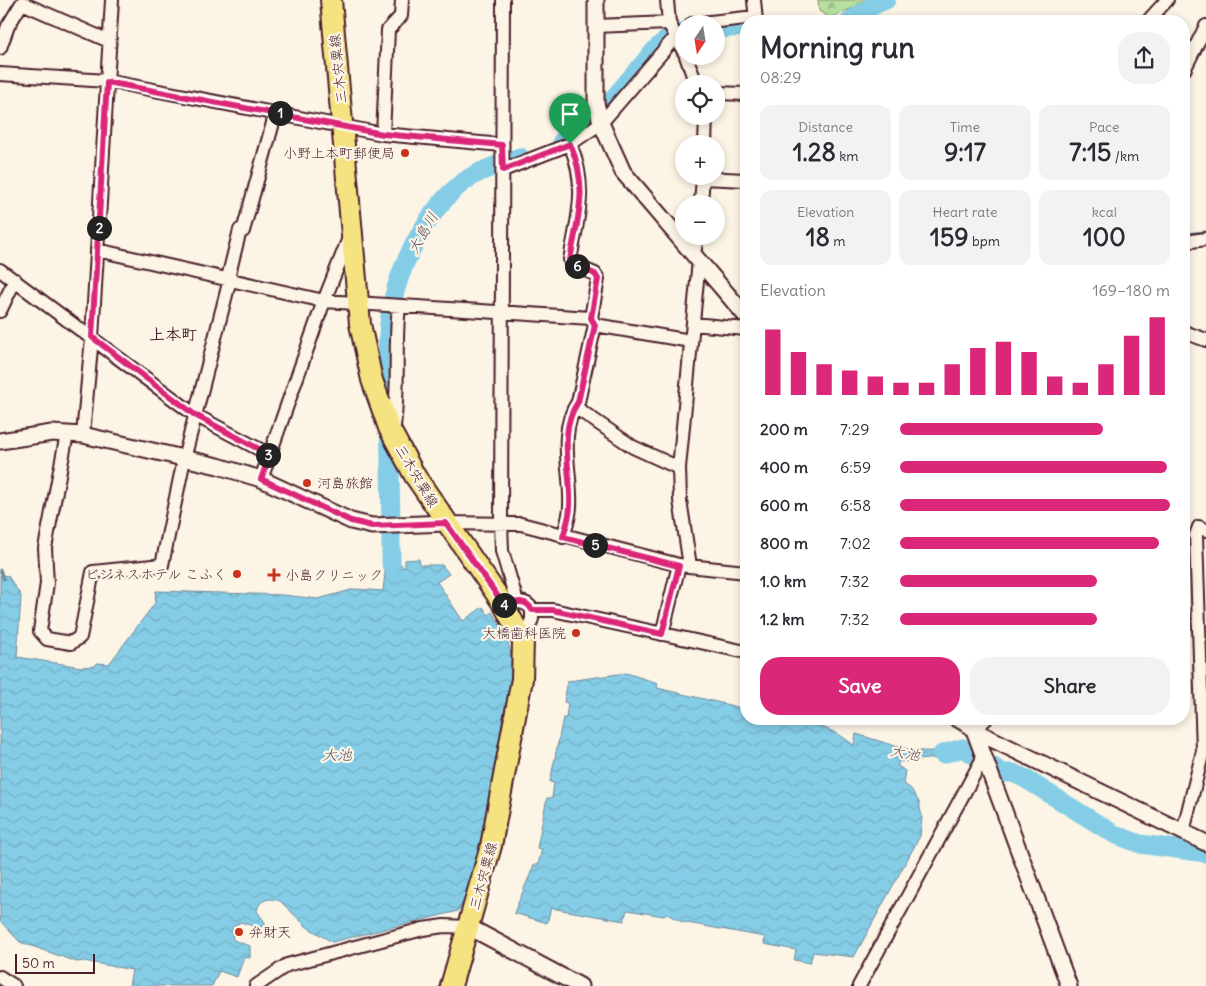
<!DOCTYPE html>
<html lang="en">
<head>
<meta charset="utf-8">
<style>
	body { margin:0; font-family:Delius,"Klee One",sans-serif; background:#f2f2f3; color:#2b2b33; height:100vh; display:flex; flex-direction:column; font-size:19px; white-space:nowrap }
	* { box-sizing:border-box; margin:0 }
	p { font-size:16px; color:#7c7c81 }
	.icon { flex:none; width:28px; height:28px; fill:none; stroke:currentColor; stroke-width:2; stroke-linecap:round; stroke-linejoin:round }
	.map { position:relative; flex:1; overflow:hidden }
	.sheet { position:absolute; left:740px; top:15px; width:450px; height:710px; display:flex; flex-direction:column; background:#fff; border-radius:20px; box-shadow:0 2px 8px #0003 }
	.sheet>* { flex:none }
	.needle { width:32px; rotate:192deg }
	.fabs { position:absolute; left:675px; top:15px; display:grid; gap:10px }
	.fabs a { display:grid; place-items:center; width:50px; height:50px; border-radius:50%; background:#fff; box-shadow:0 2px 8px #0003; font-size:25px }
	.scale { position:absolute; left:15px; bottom:12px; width:80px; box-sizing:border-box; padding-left:5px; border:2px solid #4a1f2b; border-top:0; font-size:14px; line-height:18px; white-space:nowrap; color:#4a1f2b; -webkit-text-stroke:4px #fcf5e5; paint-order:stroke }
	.pin { position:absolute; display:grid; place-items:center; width:42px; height:42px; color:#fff; margin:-51px -21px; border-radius:50% 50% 50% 0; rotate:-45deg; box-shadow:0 0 5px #0007 }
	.pin .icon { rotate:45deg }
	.km { position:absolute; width:25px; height:25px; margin:-12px; border-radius:50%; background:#222; color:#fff; font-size:14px; line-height:25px; text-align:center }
	.round { display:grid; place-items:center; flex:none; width:52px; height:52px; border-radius:20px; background:#f2f2f3 }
	.overview { display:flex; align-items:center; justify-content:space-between; height:85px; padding:0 20px }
	h1 { font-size:28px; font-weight:700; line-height:38px }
	.figures { display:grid; grid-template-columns:repeat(3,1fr); gap:8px; height:85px; padding:5px 20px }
	.figures div { display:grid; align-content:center; border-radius:12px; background:#f2f2f3; text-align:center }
	.figures b { font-size:25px; font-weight:700 }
	.figures small { font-size:14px; font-weight:400 }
	.figures p { font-size:14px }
	.chart { height:140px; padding:10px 20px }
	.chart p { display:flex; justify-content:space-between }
	.chart svg { width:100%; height:90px; margin-top:5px; stroke:#db2777; stroke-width:6 }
	.cta { display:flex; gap:10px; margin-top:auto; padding:10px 20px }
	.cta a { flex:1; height:58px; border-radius:20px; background:#db2777; color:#fff; font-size:20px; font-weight:700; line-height:58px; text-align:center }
	.cta a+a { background:#f2f2f3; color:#2b2b33 }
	ul { padding:0 20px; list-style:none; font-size:16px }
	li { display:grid; grid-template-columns:80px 60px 1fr; align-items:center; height:38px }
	li i { height:12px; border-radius:6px; background:#db2777 }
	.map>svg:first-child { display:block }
	.forest { fill:url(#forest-firs); stroke:#808064 }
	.water { fill:url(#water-waves); stroke:#6d879b }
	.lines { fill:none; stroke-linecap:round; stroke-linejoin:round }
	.stream { stroke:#6d879b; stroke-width:3 }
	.river { stroke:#85cde6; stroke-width:19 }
	.minor-casing { stroke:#4a1f2b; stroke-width:16 }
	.tertiary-casing { stroke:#4a1f2b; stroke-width:19 }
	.primary-casing { stroke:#4a1f2b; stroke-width:24 }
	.minor { stroke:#fcf5e5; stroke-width:12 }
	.tertiary { stroke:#fcf5e5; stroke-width:15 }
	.primary { stroke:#f5e382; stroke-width:20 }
	.route-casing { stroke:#fff; stroke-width:10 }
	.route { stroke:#db2777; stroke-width:6 }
	.poi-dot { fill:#c8321e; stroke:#fcf5e5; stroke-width:2 }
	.labels { text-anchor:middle; stroke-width:4.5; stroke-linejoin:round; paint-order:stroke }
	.street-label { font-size:14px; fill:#4a1f2b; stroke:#fcf5e5 }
	.poi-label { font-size:14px; fill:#4a1f2b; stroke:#fcf5e5; text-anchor:end }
	.water-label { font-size:15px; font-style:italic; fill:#5c5363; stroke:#fcf5e5 }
	.quarter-label { font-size:16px; font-weight:bold; fill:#4a1f2b; stroke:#fcf5e5 }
</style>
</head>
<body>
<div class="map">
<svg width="1206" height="986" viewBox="0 0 1206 986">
	<defs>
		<pattern id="forest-firs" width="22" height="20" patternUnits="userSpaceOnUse" patternTransform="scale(1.25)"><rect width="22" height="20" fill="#b5e09d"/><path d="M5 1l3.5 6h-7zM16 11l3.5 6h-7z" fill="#9dc087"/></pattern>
		<pattern id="water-waves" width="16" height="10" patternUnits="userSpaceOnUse" patternTransform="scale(1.25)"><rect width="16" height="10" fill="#85cde6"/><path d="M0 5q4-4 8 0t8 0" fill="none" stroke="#74b0c5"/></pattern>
	</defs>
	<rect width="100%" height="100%" fill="#fcf5e5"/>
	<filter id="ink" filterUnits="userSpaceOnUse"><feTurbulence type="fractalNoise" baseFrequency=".02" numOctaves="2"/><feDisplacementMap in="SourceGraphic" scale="10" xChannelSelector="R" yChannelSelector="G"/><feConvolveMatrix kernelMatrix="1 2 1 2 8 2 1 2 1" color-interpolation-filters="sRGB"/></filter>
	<g filter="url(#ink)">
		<path class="forest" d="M818 0H871L830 18 819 11Z"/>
		<path class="water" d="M419 559 420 565H442L449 574 437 582 463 621 483 607 488 615 492 612C509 638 513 652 512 684L475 867 466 899 458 911 332 942 307 927 280 901C270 897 259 899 257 911L266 924 259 928 241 922 232 927 233 940 250 946V958L244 957 237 977 219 971 212 986H129L132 970 84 961 77 962 20 942 0 921V575L8 576 21 596 17 657 82 667 95 666 97 663 109 664 155 603 156 591 283 595 318 599 355 589 383 591 386 564H401L403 568 405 567V560Z
			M626 673 658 683 657 688 746 709V719C776 719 811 720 838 734 844 737 849 742 854 745L856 734C899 746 920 760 965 744L967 751 948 757 898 762V766L905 771 903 783 911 789 919 802 922 818 920 836 854 957 813 952 810 963 794 960 796 950 764 944 765 937 682 922 667 914 664 916 627 910 624 921 551 908 547 923 514 913 534 865H538L542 849 537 848 547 798H552L554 783 550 782 563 718H566L568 703 564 702 568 681Z"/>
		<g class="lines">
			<path class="stream" d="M1184 234 1206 232
				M0 570 4 579"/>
			<path class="river" d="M850 21 876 4 886 0
				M716 29 746 27
				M562 141C591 129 614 97 635 73 649 58 662 36 684 32
				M391 564C391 512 390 460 389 409 388 376 385 343 391 310 398 266 431 201 471 177 485 168 504 163 520 157
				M942 754 963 748 1003 773H1013L1024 778 1114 834 1140 844 1206 853"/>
			<defs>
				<path id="minor" d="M503 0 501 522 502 551 517 602
					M667 0 669 23 684 52
					M754 0 756 21
					M1148 21 1167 0
					M692 24 755 17
					M596 26 669 23
					M0 48 8 26 22 3 109 41
					M686 56 696 84
					M1184 70 1206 26
					M0 74 107 81 383 134 502 145
					M716 93 746 94
					M383 134 388 30 401 16 402 0
					M570 144C588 187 578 216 570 260L573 265 595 274 598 279 591 318
					M705 144 706 116
					M503 170 570 144 601 123 671 42 679 39
					M703 178 746 180
					M701 204 703 176
					M1184 242 1206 239
					M97 250 324 301 591 318 595 325 578 402C557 433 572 473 570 506 570 516 566 527 563 537
					M694 254 697 236
					M0 270 195 415 270 455
					M0 311 15 280
					M693 324 746 329
					M595 325 691 341
					M1184 332 1206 340
					M575 407 633 447 679 468
					M393 433C400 391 394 348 399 306
					M67 434 45 548 47 583 40 631 47 639 71 643 80 637 93 572 162 565 184 459 228 287V278L240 230 243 231 276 112
					M83 435 92 337 112 0
					M261 479 324 301 349 238
					M446 523 521 524 679 565 746 572
					M690 566 680 500 679 468 699 260
					M511 603C520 601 528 602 532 610H553L746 652
					M662 634 679 565
					M523 641 532 619V610
					M955 719 973 730 986 719
					M1183 832 1203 751 1196 535 1199 527 1206 530
					M0 977 14 986
					M256 986 287 965 423 929 444 926 469 927
					M859 986 983 758"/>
				<path id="tertiary" d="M596 0V103L601 123 623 172 746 316
					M0 441 52 433 83 435 218 466 261 479 351 521 372 526 446 523
					M970 719 1069 986
					M973 730 1206 843
					M469 927 580 986"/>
				<path id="primary" d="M331 0 360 324 372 380 389 428 415 476 504 605 523 641 522 679 491 846 451 986"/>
			</defs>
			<use href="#minor" class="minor-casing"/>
			<use href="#tertiary" class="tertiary-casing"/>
			<use href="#primary" class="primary-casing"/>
			<use href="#minor" class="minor"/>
			<use href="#tertiary" class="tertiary"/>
			<use href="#primary" class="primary"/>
		</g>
	</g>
	<g class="lines" filter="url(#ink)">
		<defs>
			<path id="route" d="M107 82 383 134 502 145 503 170 570 144C589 187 578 216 570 260L573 265 595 274 598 279 591 318 595 325 578 402C557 432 572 473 570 506 570 516 566 527 563 537L679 566 662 634 553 610H532C526 598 515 602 504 605L446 523 372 526 351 521 261 479 270 455 195 415 92 337Z"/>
		</defs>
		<use href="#route" class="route-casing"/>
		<use href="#route" class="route"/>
	</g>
	<g class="poi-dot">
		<circle cx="405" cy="153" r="5"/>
		<circle cx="307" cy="483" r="5"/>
		<circle cx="237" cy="574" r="5"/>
		<path d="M271.5 567.5h5v5h5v5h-5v5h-5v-5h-5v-5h5z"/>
		<circle cx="576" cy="633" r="5"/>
		<circle cx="239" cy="932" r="5"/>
	</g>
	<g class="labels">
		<g class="street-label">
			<text transform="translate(338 69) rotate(-96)" y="5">三木宍粟線</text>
			<text transform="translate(417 476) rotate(59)" y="5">三木宍粟線</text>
			<text transform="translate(483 876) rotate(-75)" y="5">三木宍粟線</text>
		</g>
		<g class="poi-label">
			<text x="395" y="158">小野上本町郵便局</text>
			<text x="317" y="488" text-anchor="start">河島旅館</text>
			<text x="227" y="579">ビジネスホテル こふく</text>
			<text x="285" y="580" text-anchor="start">小島クリニック</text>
			<text x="566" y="638">大橋歯科医院</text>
			<text x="249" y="937" text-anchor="start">弁財天</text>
		</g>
		<g class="water-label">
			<text transform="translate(423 233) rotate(-60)" y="5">大島川</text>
			<text transform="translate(905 753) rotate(10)" y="5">大池</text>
			<text x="337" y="760">大池</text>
		</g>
		<g class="quarter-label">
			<text x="173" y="340">上本町</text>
		</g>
	</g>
</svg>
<div class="fabs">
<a><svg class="needle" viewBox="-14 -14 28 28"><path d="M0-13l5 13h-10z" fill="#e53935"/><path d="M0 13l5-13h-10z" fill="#7c7c81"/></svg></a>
<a><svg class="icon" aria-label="locate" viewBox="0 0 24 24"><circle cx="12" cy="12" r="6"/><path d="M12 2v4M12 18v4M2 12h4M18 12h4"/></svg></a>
<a>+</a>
<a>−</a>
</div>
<div class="scale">50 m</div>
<div class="pin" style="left:570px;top:144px;background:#1e9e55"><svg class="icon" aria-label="arrive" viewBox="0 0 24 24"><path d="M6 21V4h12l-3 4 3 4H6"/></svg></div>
<b class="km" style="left:280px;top:113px">1</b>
<b class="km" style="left:99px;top:228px">2</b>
<b class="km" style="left:268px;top:455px">3</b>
<b class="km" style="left:504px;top:605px">4</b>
<b class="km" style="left:595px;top:545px">5</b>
<b class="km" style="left:577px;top:266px">6</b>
<section class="sheet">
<div class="overview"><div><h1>Morning run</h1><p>08:29</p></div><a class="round"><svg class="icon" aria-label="share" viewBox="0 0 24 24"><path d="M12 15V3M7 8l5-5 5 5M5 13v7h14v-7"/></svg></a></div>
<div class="figures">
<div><p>Distance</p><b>1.28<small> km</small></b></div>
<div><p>Time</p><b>9:17</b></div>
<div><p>Pace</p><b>7:15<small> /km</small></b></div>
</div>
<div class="figures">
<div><p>Elevation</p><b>18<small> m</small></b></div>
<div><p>Heart rate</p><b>159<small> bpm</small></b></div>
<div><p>kcal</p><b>100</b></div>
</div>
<div class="chart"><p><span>Elevation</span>169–180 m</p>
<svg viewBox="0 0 160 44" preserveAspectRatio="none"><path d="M5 44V12M15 44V23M25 44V29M35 44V32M45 44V35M55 44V38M65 44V38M75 44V29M85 44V21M95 44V18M105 44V23M115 44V35M125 44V38M135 44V29M145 44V15M155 44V6"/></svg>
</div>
<ul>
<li><b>200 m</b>7:29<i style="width:75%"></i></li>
<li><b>400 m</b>6:59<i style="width:99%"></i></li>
<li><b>600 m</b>6:58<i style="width:100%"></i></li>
<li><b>800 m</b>7:02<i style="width:96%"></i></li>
<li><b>1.0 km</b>7:32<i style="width:73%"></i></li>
<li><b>1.2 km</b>7:32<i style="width:73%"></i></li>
</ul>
<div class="cta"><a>Save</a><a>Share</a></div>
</section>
</div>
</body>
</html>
